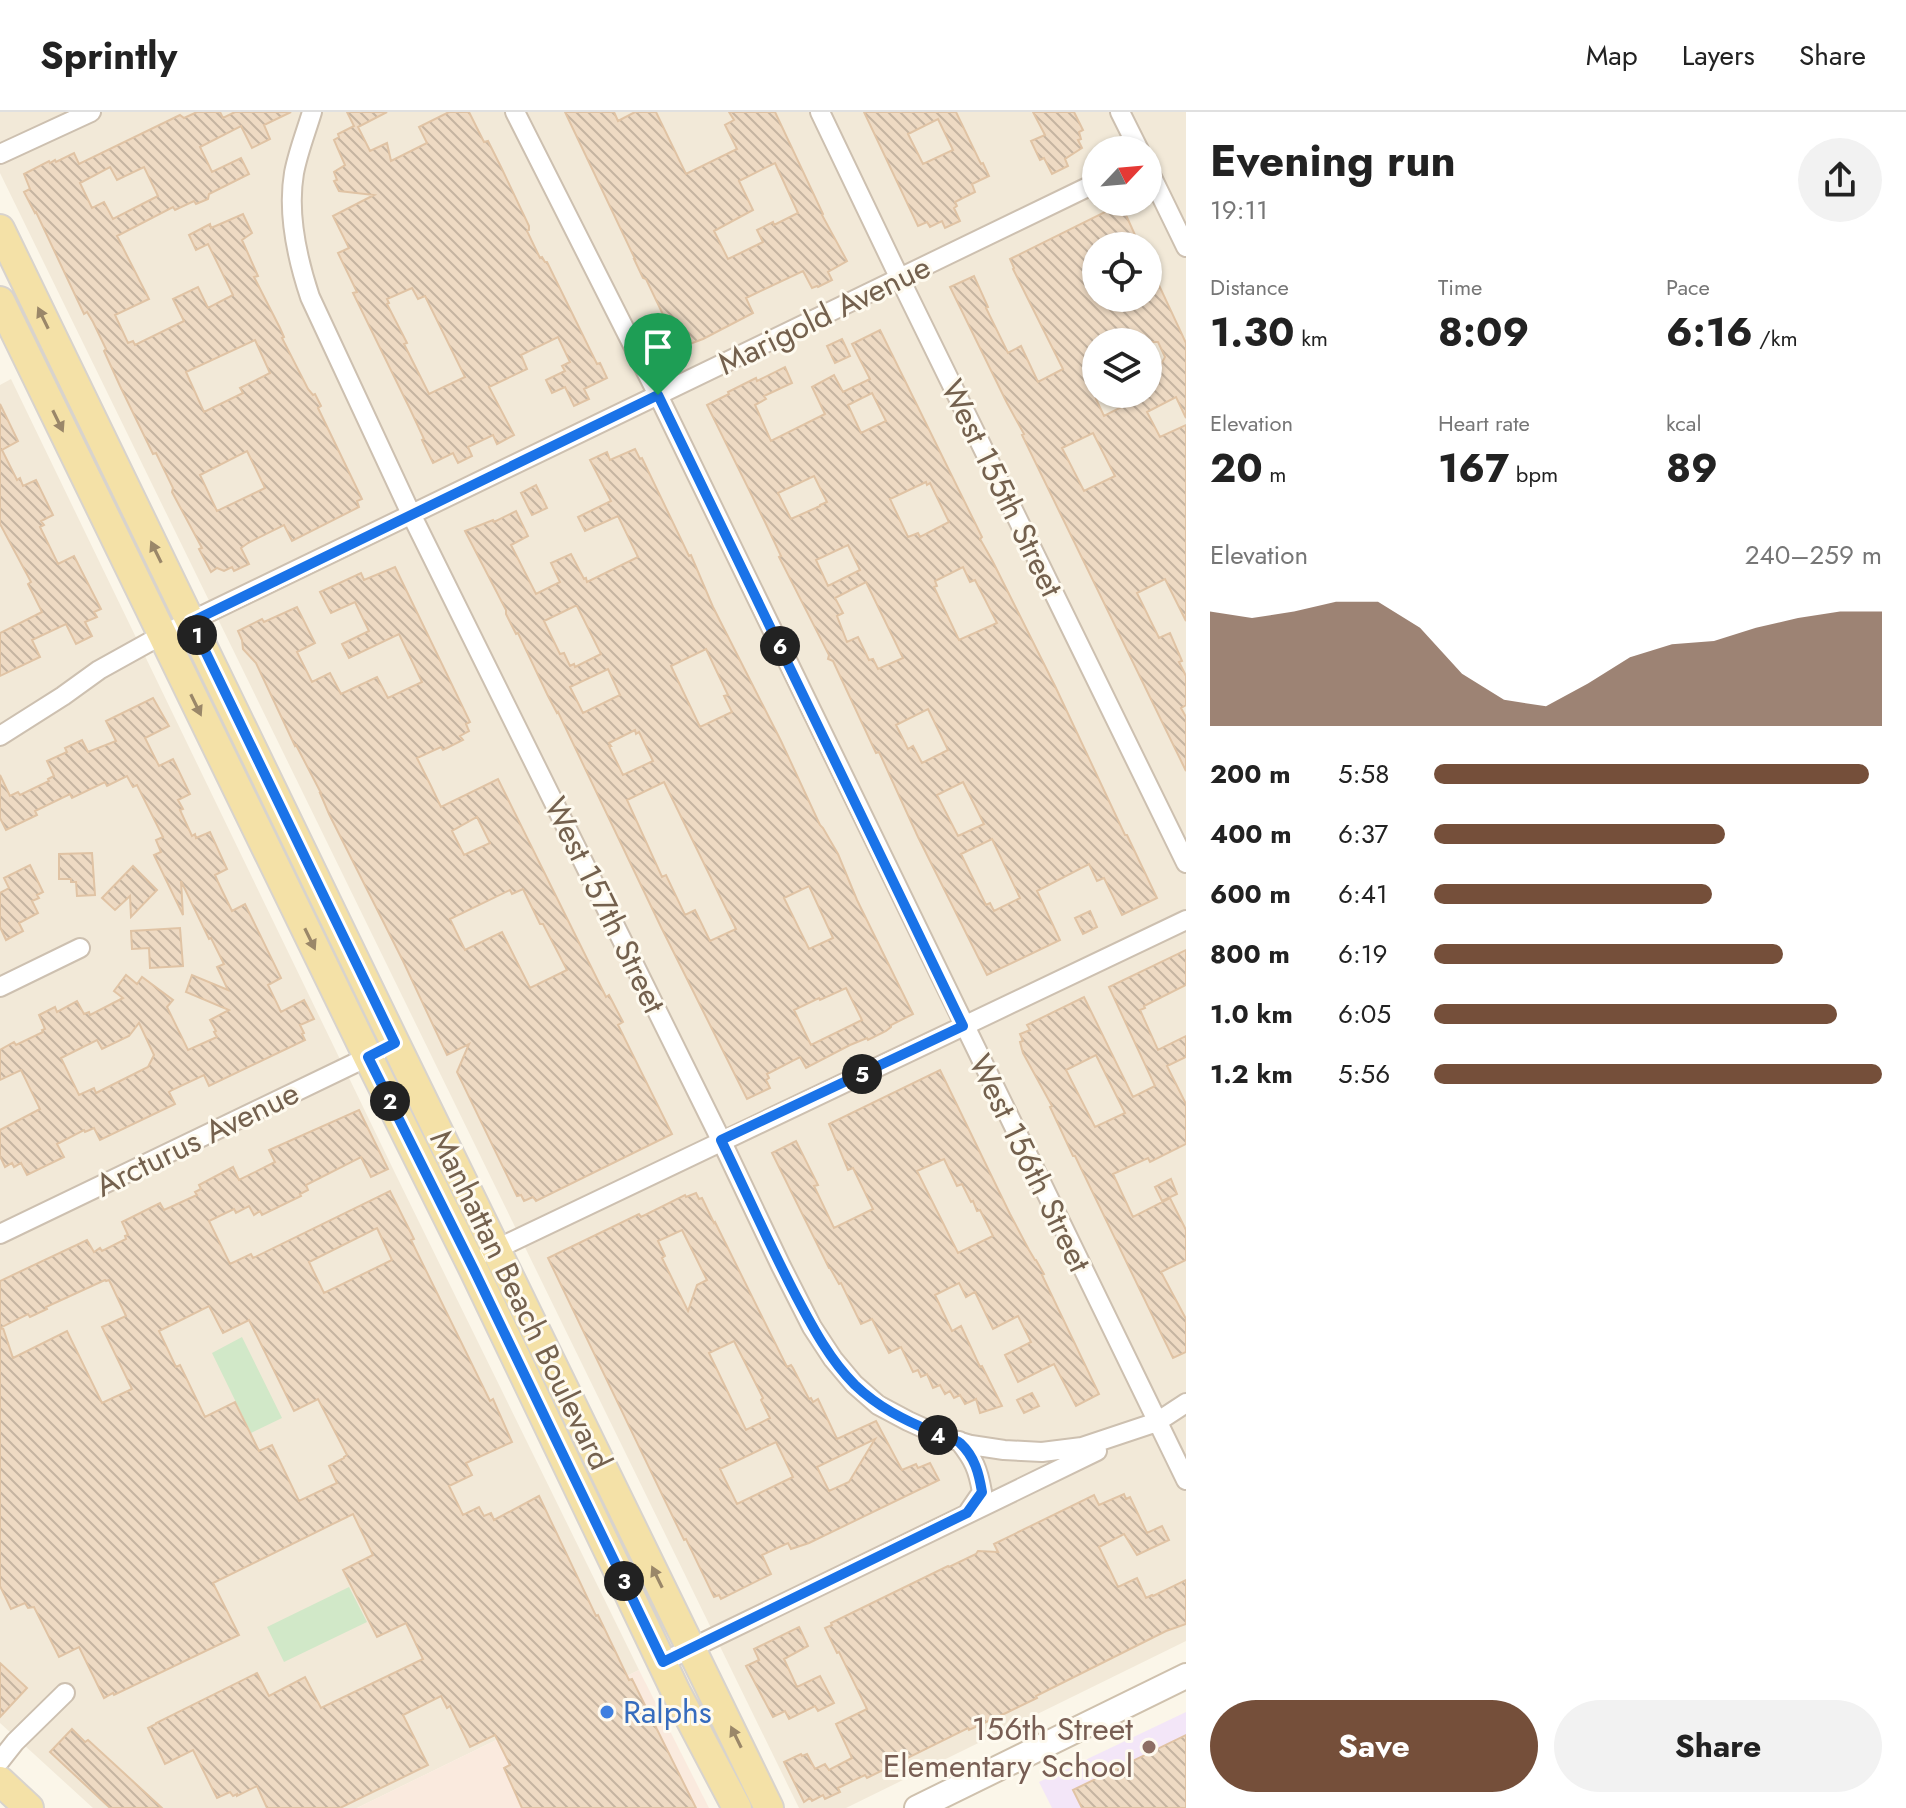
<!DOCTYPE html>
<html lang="en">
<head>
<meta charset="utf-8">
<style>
	body { margin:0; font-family:Jost,sans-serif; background:#f2f2f2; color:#222; height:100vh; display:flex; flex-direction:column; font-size:30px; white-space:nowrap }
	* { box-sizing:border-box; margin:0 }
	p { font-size:26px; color:#767676 }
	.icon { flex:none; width:44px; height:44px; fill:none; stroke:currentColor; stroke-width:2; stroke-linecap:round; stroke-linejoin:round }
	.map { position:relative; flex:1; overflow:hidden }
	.drawer { display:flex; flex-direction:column; background:#fff; width:720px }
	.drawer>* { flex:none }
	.needle { width:52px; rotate:64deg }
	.controls { position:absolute; left:1082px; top:24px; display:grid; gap:16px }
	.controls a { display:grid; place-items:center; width:80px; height:80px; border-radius:50%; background:#fff; box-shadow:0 2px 6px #0004; font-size:40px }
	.pin { position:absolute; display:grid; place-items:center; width:68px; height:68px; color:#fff; margin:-82px -34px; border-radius:50% 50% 50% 0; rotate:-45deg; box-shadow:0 0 8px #0007 }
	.pin .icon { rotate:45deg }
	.km { position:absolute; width:40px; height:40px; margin:-20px; border-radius:50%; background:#222; color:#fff; font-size:22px; line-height:40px; text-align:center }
	.round { display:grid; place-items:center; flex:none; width:84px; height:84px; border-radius:42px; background:#f2f2f2 }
	.headline { display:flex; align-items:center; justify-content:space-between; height:136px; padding:0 24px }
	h1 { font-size:44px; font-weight:700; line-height:60px }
	.metrics { display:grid; grid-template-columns:repeat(3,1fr); gap:12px; height:136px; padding:8px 24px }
	.metrics div { display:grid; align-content:center }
	.metrics b { font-size:40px; font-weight:700 }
	.metrics small { font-size:22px; font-weight:400 }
	.metrics p { font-size:22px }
	.chart { height:224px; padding:16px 24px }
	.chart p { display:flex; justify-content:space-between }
	.chart svg { width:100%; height:144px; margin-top:8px; fill:#754f3a; opacity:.7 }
	.action { display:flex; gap:16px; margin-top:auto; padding:16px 24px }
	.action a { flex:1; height:92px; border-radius:48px; background:#754f3a; color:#fff; font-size:32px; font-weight:700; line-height:92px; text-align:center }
	.action a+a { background:#f2f2f2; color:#222 }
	ul { padding:0 24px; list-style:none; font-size:26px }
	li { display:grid; grid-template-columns:128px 96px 1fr; align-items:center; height:60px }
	li i { height:20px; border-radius:10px; background:#754f3a }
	header { display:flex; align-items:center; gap:48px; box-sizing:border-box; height:112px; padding:0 40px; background:#fff; border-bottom:2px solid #e0e0e0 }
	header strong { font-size:38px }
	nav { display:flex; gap:44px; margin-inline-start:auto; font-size:28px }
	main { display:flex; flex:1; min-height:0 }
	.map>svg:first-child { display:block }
	.residential { fill:#f2e9d8; fill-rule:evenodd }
	.commercial { fill:#faeade }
	.education { fill:#f3e6f8 }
	.grass { fill:url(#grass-dots) }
	.pitch { fill:#d1e8c8 }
	.building { fill:url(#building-back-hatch); stroke:#e0c3a4; stroke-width:2; fill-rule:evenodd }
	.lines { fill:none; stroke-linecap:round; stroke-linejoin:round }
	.minor-casing { stroke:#cdc0b0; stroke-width:22 }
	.secondary-casing { stroke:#cfc1ad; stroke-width:28 }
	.primary-casing { stroke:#d8d3cd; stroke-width:32 }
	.minor { stroke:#fff; stroke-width:18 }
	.secondary { stroke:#fff; stroke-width:24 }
	.primary { stroke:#f4e1a7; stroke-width:28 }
	.oneway { fill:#9a8769 }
	.route-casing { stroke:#fff; stroke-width:16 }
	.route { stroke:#1a73e8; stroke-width:10 }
	.shop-dot { fill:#3f7fe0; stroke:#fefaef; stroke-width:3 }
	.education-dot { fill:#8d6e63; stroke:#fefaef; stroke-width:3 }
	.labels { text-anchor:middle; stroke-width:6; stroke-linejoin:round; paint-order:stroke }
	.street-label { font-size:32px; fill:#74614e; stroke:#fefaef }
	.shop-label { font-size:32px; fill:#366cbe; stroke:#fefaef; text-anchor:start }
	.education-label { font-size:32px; fill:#785e54; stroke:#fefaef; text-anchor:end }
</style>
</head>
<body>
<header>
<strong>Sprintly</strong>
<nav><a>Map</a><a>Layers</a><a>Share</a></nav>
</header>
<main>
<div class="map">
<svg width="1186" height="1696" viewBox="0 0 1186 1696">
	<defs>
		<pattern id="grass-dots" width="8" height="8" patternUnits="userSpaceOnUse" patternTransform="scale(2)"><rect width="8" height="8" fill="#d1e8c8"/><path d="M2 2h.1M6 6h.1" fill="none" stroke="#aebfa5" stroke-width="1.8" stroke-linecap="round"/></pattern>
		<pattern id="building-back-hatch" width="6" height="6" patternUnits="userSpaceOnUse" patternTransform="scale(2)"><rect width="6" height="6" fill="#eedac3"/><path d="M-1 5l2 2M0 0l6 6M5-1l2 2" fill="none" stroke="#c5b4a1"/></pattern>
	</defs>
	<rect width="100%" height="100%" fill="#fbf6e9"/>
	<path class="residential" d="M0 0H1186V1529L846 1696H799L0 61ZM1096 38H1148V90H1096ZM1096 134H1148V186H1096ZM1096 230H1148V282H1096Z
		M11 267 395 1061 639 1558 357 1696H93L0 1611V273Z"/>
	<path class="commercial" d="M639 1558 709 1696H357Z"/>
	<path class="education" d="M1186 1600V1696H1052L1039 1670Z"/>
	<path class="grass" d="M245 658 257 675 358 880 362 901 360 902 242 660Z
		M502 1180 617 1414 590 1371 509 1203Z"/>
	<path class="pitch" d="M242 1225 282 1306 251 1321 212 1241Z
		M349 1475 367 1510 284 1550 267 1515Z"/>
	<path class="building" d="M197 0H220L223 6 235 0H291L264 13 270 27 252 36 241 14 200 35 212 60 241 46 249 62 209 82 208 87 196 92 194 89 175 98 173 95 117 124 149 187 115 203 128 231 133 229 135 233 184 209 173 187 198 175 208 196 233 183 208 132 196 138 189 123 210 112 211 116 243 102 252 121 242 128 258 164 254 165 280 216 284 225 282 226 308 277 313 283 315 282 321 294 318 296 362 387 357 389 359 395 292 429 284 413 248 431 241 436 249 452 234 459 232 455 224 459 217 456 211 460 199 437 202 436 172 380 173 376 156 341 153 342 120 274 104 239 106 237 93 210 87 200 84 202 36 100 35 101 24 80 30 77 24 62 49 49 50 51 55 48 56 50 74 41 79 52 180 3 184 6ZM110 55 117 68 144 55 158 84 113 107 104 90 92 96 80 71ZM255 228 270 261 240 276 243 281 204 300 186 260ZM247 339 265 376 217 399 200 363Z
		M347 0H387L358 15 370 39 387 31 391 49 427 31 419 15 449 0H469L484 30 488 29 501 55 529 114V118L527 119 540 146 542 145 545 150H547L597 252 600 251 607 266 584 277 589 287 574 294 565 275 552 281 546 268 565 259 562 254 570 250 558 225 521 243 527 257 489 275 514 323 497 332 493 323 468 335 472 344 458 351 453 341 433 351 422 328 424 327 410 297 353 181 357 180 338 141 349 136 333 104 374 83 339 79 334 69 337 68 334 60 345 53 334 28 339 25 338 22 354 14ZM412 176 418 187 425 184 465 265 429 282 404 232 407 231 387 192 389 191 387 187Z
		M565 0H614L618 9 635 0H656L686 62 737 37 725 13 734 8 729 0H775L823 102 822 103 847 149 828 160 832 168 818 175 817 174 812 176 803 159 746 186 753 201 703 227 679 236 646 167 643 166 634 147H635ZM775 51 798 101 774 113 773 110 757 118 763 130 728 147 714 119 753 98 739 69Z
		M864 0H956L981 52 983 51 989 64 972 72 975 80 955 90 957 94 954 96 960 109 945 116 942 109 930 115 927 110 918 114ZM938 7 953 38 923 52 908 22Z
		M1033 0H1074L1083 18 1079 20 1081 27 1078 28 1082 36 1065 47 1068 54 1052 62 1044 46 1040 48 1031 29 1045 23Z
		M1121 92 1140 134H1096V186H1148V176L1158 171 1186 231V306L1176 285 1147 300 1160 325 1186 313V509L1165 467 1137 481 1159 526 1170 521 1182 549 1179 550 1186 564V593L1181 596 1186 605V659L1022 323 1024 322 1007 291 950 175 974 164 988 195 986 196 1008 241 1021 234 1038 270 1063 257 1013 157 1014 156 1010 147ZM1096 230H1158L1165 245 1159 256 1148 261V268L1153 279 1104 304 1096 287ZM1093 321 1115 364 1084 379 1062 336Z
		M880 218 982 425 980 427 992 448 1055 574 1125 723H1127L1157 786 1122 803 1104 766 1097 769 1089 752 1037 779 1060 828 987 863 918 725 879 640 876 641 833 549 828 547 829 543 779 445 781 444 765 410 707 293 729 282 728 280 756 266 757 269 785 255 792 271 764 284 766 287 755 293 771 329 825 302 812 275 834 263 843 280 870 267 852 232ZM872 281 886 309 861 321 848 293ZM814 364 827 390 820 393V394L791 407 778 381ZM926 370 927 373 930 371 949 410 920 425 918 421 908 425 890 387ZM848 433 860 458 828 474 816 448ZM963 455 970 470 975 468 997 511 959 528 934 475 937 474 935 469ZM866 470 903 546 878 557 873 547 869 548 858 525 847 530 837 504 843 501 835 486ZM928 597 948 638 922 651 913 634 908 637 896 613ZM963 670 984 712 958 724 937 683ZM992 727 1020 786 994 799 990 791 986 793 961 742Z
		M842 227 850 244 835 251 827 234Z
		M0 292 18 329 2 338 17 368 20 366 23 374 36 368 53 403 41 409 44 413 40 415 58 452 74 444 101 497 94 500 97 505 85 510 92 524 76 532 66 512 32 528 40 545 0 564V521L42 500 28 472 31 470 0 412Z
		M635 337 640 347 642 346 689 444 691 443 713 495 781 629 820 713 823 716 838 742 857 788 913 902 891 913V915L886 919 868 928 867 926 850 933 806 956 800 945 767 962 769 966 766 968 770 976 747 987 661 815 558 600 557 601 548 584 518 521 516 522 506 502V498L465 419 493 408 494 410 516 399 528 424 511 433 536 482 560 470 551 451 571 442 584 467 586 466 587 470 638 445 618 404 585 419 578 405 611 389 590 348 607 340 610 348ZM575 494H577L601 542 575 555 574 552 570 554 564 541 560 542 544 509ZM706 537 728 583 724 584 732 600 700 615 671 554ZM608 557 620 583 583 601 570 575ZM635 618 636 622 639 620 653 649 623 663 609 634H611L609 631ZM664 670 736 817 710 829 695 798 685 803 666 763 662 765 627 688ZM809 774 833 826 809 837 784 786ZM846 876 862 908 811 933 794 898 819 886 820 888Z
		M536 373 547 396 532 403 521 381Z
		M395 455 470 610 466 612 469 619 460 624 463 628 443 638 441 635 417 646 431 674 441 695 498 667 606 885 609 883 623 910 618 913 672 1022 536 1089 533 1085 524 1089 521 1083 517 1084 457 960 469 932 447 943 403 849 329 702 320 681H321L296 633 295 634 256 551 243 537 242 528 238 519 262 507 264 510 297 495 315 531 297 540 312 570 330 561 341 582 377 565 388 586 422 570 399 522 349 546 342 532 369 519 355 490 331 501 320 480 361 461 364 468ZM477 705 490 731 464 743 452 719ZM523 777 540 812H543L567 858 530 876 502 820 465 838 450 807 510 778 512 782Z
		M153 586 169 614 145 626 159 654 173 647 190 682 178 688 183 697 180 698 192 724 195 722 196 726 210 720 227 757 215 763 218 770 232 799 245 792 281 866 268 873 281 900 304 888 314 907 300 913 304 921 302 922 305 928 209 974 204 963 172 978 169 980 175 992 100 1028 94 1016 85 1020 84 1018 57 1032 64 1045 27 1063 21 1051 14 1055 12 1051 5 1055 0 1044V1018L40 997 21 958 0 968V938L14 930 16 933 43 920 42 918 45 917 39 903 55 895 57 900 77 889 84 902 89 900 90 903 123 886 114 879 126 863 137 872 142 865 173 888 167 895 188 938 217 925 214 920 216 919 210 908 229 898 186 880 192 863 228 878 217 855 224 852 211 826 209 827 181 769 183 803 154 743 161 740 156 728 163 725 137 673 133 675 127 664 107 674 105 670 72 686 70 682 35 699 37 703 6 718 0 706V663L10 684 18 680 20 683 49 669 48 667 54 664 47 649 67 640 65 636 82 628 88 640 116 629 106 609ZM139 911 154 943 148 955 96 981 94 976 79 983 61 946 97 928 102 937 129 924Z
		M92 741 95 783 77 784 76 770H71V767H59V742Z
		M30 753 43 780 37 783 39 786 32 789 38 801 19 811 23 819 6 828 0 815V781L9 776 4 766Z
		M133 754 157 778 131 805 130 784 115 798 102 786Z
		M1090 799 1097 815 1083 822 1075 806Z
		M180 816 183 854 150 856 149 836 132 837 131 819Z
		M1186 838V873L1144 894 1145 896 1140 898 1158 938 1186 924V945L1167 954 1186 992V1032L1150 1050 1148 1046 1113 1062 1133 1105 1170 1086 1186 1118V1148L1161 1160 1186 1207V1240L1173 1246 1075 1044H1073L1066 1029 1050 995 1052 994 1023 941 1020 930 1023 929 1020 922 1030 918 1027 913 1084 885 1133 985 1155 974 1109 875ZM1096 943 1125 1001 1095 1015 1066 958Z
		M940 958 1010 1102 1029 1138 1035 1148H1036L1044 1162 1042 1163 1099 1282 1076 1294 1054 1252 1018 1270 1005 1243 1031 1230 1018 1204 993 1217 975 1180 966 1185 959 1171 935 1183 952 1219 961 1214 980 1255 982 1254 1002 1294 980 1301 976 1287 965 1292 960 1283 954 1286 950 1279 945 1282 940 1273 933 1276 927 1262 921 1265 918 1258 913 1260 901 1235 889 1241 872 1207 861 1212 841 1171 839 1172 830 1156H829L772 1041 796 1029 818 1073 814 1074 834 1116 873 1097 853 1056 848 1058 829 1012ZM944 1047 957 1074 962 1072 971 1090 973 1089 977 1099 980 1098 993 1124 958 1141 917 1059Z
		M359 998 388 1057 371 1065 361 1045 306 1073 308 1078 300 1082 301 1084 262 1103 260 1099 254 1103 249 1094 236 1101 234 1097 209 1109 230 1152 251 1142 253 1146 390 1079 414 1127 411 1128 490 1289 493 1287 512 1330 466 1351 472 1363 449 1374 463 1403 479 1395 484 1404 491 1401 494 1408 539 1384 596 1504 598 1503 629 1568 632 1567 696 1696H522L504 1656 510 1653 495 1623 470 1635 450 1594 447 1596 441 1584 403 1603 428 1653 340 1696H267L257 1674 237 1684V1682L233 1684 230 1680 217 1686 193 1638 165 1652 148 1616 156 1612V1611L257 1561 269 1584 305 1565 321 1596 423 1547 406 1511 377 1525 343 1458 373 1443 353 1402 213 1471 239 1523 114 1583 113 1581 104 1586 79 1535 59 1545 34 1495 28 1496 25 1491 11 1497 0 1474V1217L3 1216 13 1246 67 1219 102 1291 132 1277 102 1215 126 1204 109 1168 106 1169 105 1168 46 1195 47 1197 30 1205 28 1202 0 1216V1169L87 1128 94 1140 100 1136 102 1139 126 1127 125 1124 128 1123 122 1110 160 1091 164 1098 197 1083 195 1080 201 1077 199 1073 233 1055 239 1068 275 1050 269 1038ZM377 1116 392 1148 324 1181 309 1150ZM209 1194 223 1221 249 1208 294 1299 318 1287 347 1343 344 1345V1346L329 1354 337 1371 299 1389 272 1333 259 1339 235 1290 205 1305 180 1253 176 1255 159 1219Z
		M1171 1067 1177 1082 1162 1089 1155 1075Z
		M696 1081 699 1087 702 1086 714 1111 715 1110 787 1255 791 1253 793 1256 809 1287 811 1286 813 1290 818 1287 837 1327 876 1309 902 1358 916 1352 918 1356 930 1351 939 1368 809 1431 791 1437 788 1431 762 1443 771 1462 721 1487 719 1483 714 1485 686 1427 684 1428 548 1146 639 1102 641 1105 685 1083 686 1085ZM682 1118 707 1168 697 1173 688 1199 662 1146 665 1144 658 1129ZM734 1229 763 1286 761 1288 770 1306 746 1318 709 1241ZM875 1327 849 1370 829 1379 817 1355ZM776 1330 793 1365 737 1392 720 1357Z
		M1032 1281 1039 1294 1024 1301 1017 1288Z
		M1124 1382 1126 1387 1130 1385 1147 1421 1162 1414 1169 1428 1137 1443 1124 1422 1099 1435 1118 1475 1137 1466 1146 1486 1152 1483 1153 1484 1186 1468V1512L1166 1519 1036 1584 1037 1586 1006 1601 969 1618 968 1616 867 1666 865 1663 838 1676 840 1680 825 1687 823 1683 812 1689 810 1686 804 1690 784 1650 801 1642 802 1644 807 1642 815 1657 825 1652 829 1658 852 1646 836 1612 867 1597 839 1540 837 1541 825 1516 832 1513 831 1511 948 1454 949 1455 976 1442 978 1439 998 1440 994 1432 1094 1383 1099 1393Z
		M799 1515 808 1534 784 1547 797 1575 820 1564 834 1591 818 1599 815 1594 789 1607 785 1599 773 1605 746 1554 759 1548 754 1537Z
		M0 1551 27 1576 0 1605Z
		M72 1617 85 1630 88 1628 162 1696H110L50 1640Z
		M1186 1623V1696H1082L1073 1678Z"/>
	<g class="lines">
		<defs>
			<path id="minor" d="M312 0C306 20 298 40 294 61 287 102 297 146 310 185L412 404 721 1028 781 1154 812 1215 833 1247 854 1272 878 1293 908 1309 941 1324 971 1333 1004 1338 1042 1340 1082 1335 1157 1310 1186 1291
				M515 0 658 283 1186 1368
				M820 0 900 167 1186 751
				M1120 0 1139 38
				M0 42 91 0
				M1148 57 1186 135
				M0 624 63 584 99 558 162 523 1096 71
				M0 875 80 836
				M0 1122 378 940
				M488 1141 1186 808
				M959 1329C974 1348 978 1357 982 1380L969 1399
				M663 1550 1097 1339
				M0 1649 15 1630 65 1581"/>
			<path id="secondary" d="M917 1696 1186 1564"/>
			<path id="primary" d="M0 117 395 931 769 1696
				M0 189 368 945 474 1158 676 1580 737 1696
				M0 1669 29 1696"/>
		</defs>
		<use href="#minor" class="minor-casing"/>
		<use href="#secondary" class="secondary-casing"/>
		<use href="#primary" class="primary-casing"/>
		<use href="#minor" class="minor"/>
		<use href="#secondary" class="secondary"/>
		<use href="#primary" class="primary"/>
	</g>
	<defs><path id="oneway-solid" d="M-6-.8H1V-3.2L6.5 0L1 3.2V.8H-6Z" transform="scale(2)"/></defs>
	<g class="oneway">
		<use href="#oneway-solid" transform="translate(43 206) rotate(-116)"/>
		<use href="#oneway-solid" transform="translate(58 309) rotate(64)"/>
		<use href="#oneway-solid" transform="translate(156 440) rotate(-116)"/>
		<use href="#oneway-solid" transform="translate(196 593) rotate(64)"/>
		<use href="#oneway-solid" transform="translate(310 827) rotate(64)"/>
		<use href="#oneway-solid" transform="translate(657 1465) rotate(-116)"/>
		<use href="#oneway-solid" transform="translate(736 1625) rotate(-116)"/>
	</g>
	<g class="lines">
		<defs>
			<path id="route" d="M658 283 963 914 721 1028C746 1080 769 1132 795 1182 812 1214 829 1247 855 1273 878 1295 904 1308 933 1320 941 1324 954 1326 960 1331 975 1345 979 1362 982 1380L967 1401 663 1550 474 1158 368 945 395 931 191 510Z"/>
		</defs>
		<use href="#route" class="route-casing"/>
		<use href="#route" class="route"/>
	</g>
	<circle class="shop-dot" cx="607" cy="1600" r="8"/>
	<circle class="education-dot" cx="1149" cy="1635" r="8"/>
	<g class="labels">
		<g class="street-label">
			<text transform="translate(824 203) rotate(-26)" y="11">Marigold Avenue</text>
			<text transform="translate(1002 376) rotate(64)" y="11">West 155th Street</text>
			<text transform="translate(605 793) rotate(64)" y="11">West 157th Street</text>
			<text transform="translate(197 1027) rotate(-26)" y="11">Arcturus Avenue</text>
			<text transform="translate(1030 1051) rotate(64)" y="11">West 156th Street</text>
			<text transform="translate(521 1188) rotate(64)" y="11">Manhattan Beach Boulevard</text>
		</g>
		<g class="shop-label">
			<text x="623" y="1611">Ralphs</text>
		</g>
		<g class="education-label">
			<text x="1133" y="1628">156th Street<tspan x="1133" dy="37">Elementary School</tspan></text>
		</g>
	</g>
</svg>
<div class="controls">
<a><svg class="needle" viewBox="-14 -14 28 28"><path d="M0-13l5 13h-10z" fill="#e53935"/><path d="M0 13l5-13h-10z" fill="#767676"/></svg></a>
<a><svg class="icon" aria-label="locate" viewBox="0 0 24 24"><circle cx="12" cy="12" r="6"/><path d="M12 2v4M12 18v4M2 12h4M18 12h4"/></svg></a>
<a><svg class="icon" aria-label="layers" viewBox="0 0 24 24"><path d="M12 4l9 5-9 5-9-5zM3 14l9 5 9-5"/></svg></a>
</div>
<div class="pin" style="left:658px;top:283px;background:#1e9e55"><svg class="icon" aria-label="arrive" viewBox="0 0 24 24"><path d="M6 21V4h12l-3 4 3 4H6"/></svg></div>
<b class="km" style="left:197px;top:523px">1</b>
<b class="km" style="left:390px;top:989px">2</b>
<b class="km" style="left:624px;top:1469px">3</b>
<b class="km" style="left:938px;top:1323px">4</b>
<b class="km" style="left:862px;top:962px">5</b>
<b class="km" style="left:780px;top:534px">6</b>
</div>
<section class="drawer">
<div class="headline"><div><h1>Evening run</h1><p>19:11</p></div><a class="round"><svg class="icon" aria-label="share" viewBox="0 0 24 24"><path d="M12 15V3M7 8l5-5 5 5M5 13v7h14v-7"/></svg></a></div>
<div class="metrics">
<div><p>Distance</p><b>1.30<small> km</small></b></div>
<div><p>Time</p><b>8:09</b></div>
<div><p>Pace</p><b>6:16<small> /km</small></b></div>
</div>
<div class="metrics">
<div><p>Elevation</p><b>20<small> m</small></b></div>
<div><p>Heart rate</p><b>167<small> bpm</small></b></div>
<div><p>kcal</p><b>89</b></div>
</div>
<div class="chart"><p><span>Elevation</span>240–259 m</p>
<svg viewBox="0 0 160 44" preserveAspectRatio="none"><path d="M0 44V9L10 11L20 9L30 6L40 6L50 14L60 28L70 36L80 38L90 31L100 23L110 19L120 18L130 14L140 11L150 9L160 9V44z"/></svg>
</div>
<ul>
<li><b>200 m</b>5:58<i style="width:97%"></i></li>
<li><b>400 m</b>6:37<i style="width:65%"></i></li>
<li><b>600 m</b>6:41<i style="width:62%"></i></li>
<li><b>800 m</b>6:19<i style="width:78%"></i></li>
<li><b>1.0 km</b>6:05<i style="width:90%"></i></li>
<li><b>1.2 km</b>5:56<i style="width:100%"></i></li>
</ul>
<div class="action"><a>Save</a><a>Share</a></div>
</section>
</main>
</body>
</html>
